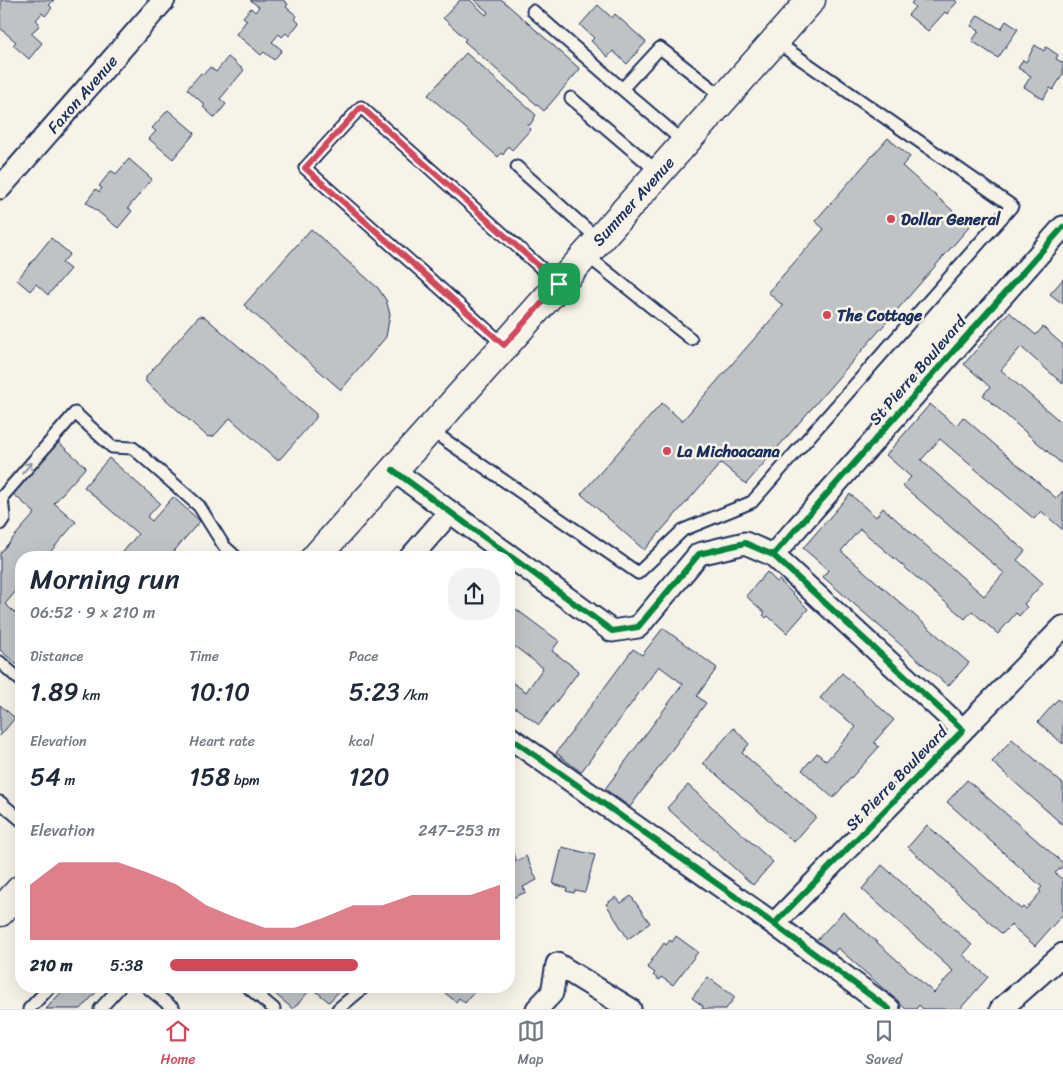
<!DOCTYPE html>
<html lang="en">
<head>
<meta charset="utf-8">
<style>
	body { margin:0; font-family:Sriracha,sans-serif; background:#f2f2f3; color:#1f2937; height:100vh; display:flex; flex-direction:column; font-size:19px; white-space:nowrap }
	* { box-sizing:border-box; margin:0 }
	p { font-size:16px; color:#747a83 }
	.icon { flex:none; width:28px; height:28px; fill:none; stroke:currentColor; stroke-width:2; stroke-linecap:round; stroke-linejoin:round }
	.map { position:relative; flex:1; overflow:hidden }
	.panel { position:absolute; left:15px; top:551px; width:500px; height:442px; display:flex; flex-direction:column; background:#fff; border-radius:20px; box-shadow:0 5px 20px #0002 }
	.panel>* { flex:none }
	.pin { position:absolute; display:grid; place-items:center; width:42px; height:42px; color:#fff; margin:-21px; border-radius:10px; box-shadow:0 2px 8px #0006 }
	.round { display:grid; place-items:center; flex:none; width:52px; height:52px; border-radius:20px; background:#f2f2f3 }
	.overview { display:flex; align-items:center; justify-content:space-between; height:85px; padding:0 15px }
	h1 { font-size:28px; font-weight:600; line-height:38px }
	.stats { display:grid; grid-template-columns:repeat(3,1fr); gap:8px; height:85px; padding:5px 15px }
	.stats div { display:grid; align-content:center }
	.stats b { font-size:25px; font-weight:600 }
	.stats small { font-size:14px; font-weight:400 }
	.stats p { font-size:14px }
	.chart { height:140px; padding:10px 15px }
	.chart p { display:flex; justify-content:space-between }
	.chart svg { width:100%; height:90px; margin-top:5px; fill:#d1495b; opacity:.7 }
	ul { padding:0 15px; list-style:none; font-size:16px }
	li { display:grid; grid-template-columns:80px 60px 1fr; align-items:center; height:38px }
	li i { height:12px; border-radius:6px; background:#d1495b }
	.menu { display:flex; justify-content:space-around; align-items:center; height:70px; border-top:1px solid #e0e1e3; background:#fff; font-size:14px; color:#747a83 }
	.menu a { display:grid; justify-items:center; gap:2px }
	.menu .active { color:#d1495b }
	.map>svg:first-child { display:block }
	.building { fill:#c0c3c5; stroke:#1b2f5e }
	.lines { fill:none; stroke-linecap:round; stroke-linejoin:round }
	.lane-casing { stroke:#1b2f5e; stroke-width:15 }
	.street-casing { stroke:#1b2f5e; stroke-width:25 }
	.primary-casing { stroke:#1b2f5e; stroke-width:31 }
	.lane { stroke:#f7f3e8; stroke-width:11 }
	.street { stroke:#f7f3e8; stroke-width:21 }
	.primary { stroke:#f7f3e8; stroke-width:28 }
	.cycleway-casing { stroke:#f7f3e8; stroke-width:9 }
	.cycleway { stroke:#00873e; stroke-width:6 }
	.oneway { stroke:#8991a3 }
	.route-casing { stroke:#fff; stroke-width:10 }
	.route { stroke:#d1495b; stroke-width:6 }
	.poi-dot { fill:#d1495b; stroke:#f7f3e8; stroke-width:2 }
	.labels { text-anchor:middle; stroke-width:5; stroke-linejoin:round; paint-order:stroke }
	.street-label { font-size:16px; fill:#1b2f5e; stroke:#f7f3e8 }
	.poi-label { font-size:16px; font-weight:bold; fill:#1b2f5e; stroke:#f7f3e8; text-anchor:start }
</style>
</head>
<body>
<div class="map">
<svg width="1063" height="1009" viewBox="0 0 1063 1009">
	<rect width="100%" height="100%" fill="#f7f3e8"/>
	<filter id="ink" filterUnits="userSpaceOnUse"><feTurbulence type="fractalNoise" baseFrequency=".02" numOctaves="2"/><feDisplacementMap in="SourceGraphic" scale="10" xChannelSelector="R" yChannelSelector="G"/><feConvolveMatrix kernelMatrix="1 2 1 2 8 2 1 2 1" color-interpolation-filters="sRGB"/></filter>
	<g filter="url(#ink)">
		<path class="building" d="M1 0H54L49 5 52 8 45 16 42 13 36 20 39 23 38 27 31 33 42 43 29 59 13 45 16 42 0 28Z
			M250 0H283L288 4 286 7 297 16 295 19 299 23 289 36 286 33 282 37 279 34 272 42 282 50 274 60 264 52 261 55 236 34 247 20 243 17 251 8 255 12 259 7Z
			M460 0H470L486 15 488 12 474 0H502L580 69 544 111 464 41 466 39 443 18Z
			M914 0H955L957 2 947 14 945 12 928 31 908 15 915 7 911 3Z
			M598 5 612 18 615 14 646 42 627 64 613 51 608 57 591 41 594 38 580 25Z
			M978 15 1001 29 1006 21 1018 29 998 58 972 41 979 31 971 26Z
			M1035 45 1044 51 1046 47 1058 55 1056 59 1063 63V74L1053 90 1050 88 1043 99 1024 87 1031 76 1018 68 1023 60 1026 62Z
			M466 53 536 115 530 125H527L531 129 512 150 508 146 503 155 501 153 498 157 428 95Z
			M228 57 244 70 220 99 226 104 215 118 203 107 205 105 187 89 201 73 203 75 210 67 216 72Z
			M168 110 195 133 173 159 149 139 156 131 152 128Z
			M888 138 910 157 902 166 970 226 746 484 721 463 644 550 581 494 662 403 682 421 783 306 768 292 824 229 815 221Z
			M129 159 152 179 128 208 132 211 118 228 86 202 96 189 99 192 102 188 99 186 110 172 112 171 116 174Z
			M311 229 378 288 386 300 390 314 386 337 341 390 244 305Z
			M51 238 70 254 62 263 70 269 48 295 36 284 30 291 17 280Z
			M1063 279V304L1050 294Z
			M1009 312 1036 335 1043 327 1063 345V384L1021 347 1001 370 1063 424V465L983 395 990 387 964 364Z
			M199 316 205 317 316 414V418L280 459H276L230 418 214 436 208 437 146 382V377Z
			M930 404 956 426 963 417 1056 498 1063 491V530L1041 511 1034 519 940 439 921 460 1025 551 1017 560 1043 583 1024 604 1027 607 1019 616 1016 613 998 634 972 611 965 619 860 529 841 551 969 663 948 686 823 577 828 570 803 548 850 494 876 517 883 508 984 596 1004 573 903 486 911 477 886 455Z
			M57 441 86 467 54 503 76 522 45 558H21V585L5 604 21 618V668L0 650V553L35 513 12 493Z
			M109 458 160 503 147 517 152 521 173 497 200 521 168 558H118L138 534 84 487Z
			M767 572 777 582 779 580 808 609 787 633 768 616 766 618 763 615 765 613 746 596Z
			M509 604 559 641 552 651 579 671 539 725 512 705 509 709V680L526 692 543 668 509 642Z
			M663 628 717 668 697 696 706 703 630 807 605 789 683 684 659 666 581 772 556 753 633 649 642 655Z
			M842 673 894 720 874 742 879 747 833 798 802 770 817 753 826 761 856 727 820 698Z
			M1058 699 1063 703V744L1038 722Z
			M0 705 15 718 0 736Z
			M734 728 749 744 742 753 816 817 794 842 703 763Z
			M1012 739 1063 784V825L992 762Z
			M967 780 1063 863V866L1055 873 1063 880V914L1035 946 1011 925 1002 934 908 847 927 825 1021 909 1023 907 1026 909 1041 892 1039 890 1042 887 947 802Z
			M688 785 773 862 753 885 667 808Z
			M562 847 595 855 585 892 575 890 574 893 566 891 567 888 553 884Z
			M511 848 516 861 526 856 537 880 523 887 526 892 510 899 509 849Z
			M882 865 972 945 963 955 988 977 960 1009H923L919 1005 916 1009H906L838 948 830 957 814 943 843 912 934 993 953 971 862 889Z
			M631 896 650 923 628 939 606 904 616 897 621 903Z
			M676 936 698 952 673 985 661 977 659 980 653 975 655 973 647 967 664 943 666 945 670 940 672 942Z
			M708 977 735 997 726 1009H702L703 1006 692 998Z
			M65 988H100L81 1009H46Z
			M268 988H312L293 1009Z
			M312 988H342L329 1002Z
			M439 988H468L474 992 465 1003 459 998 456 1002Z"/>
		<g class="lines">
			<defs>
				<path id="lane" d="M533 11 622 89
					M571 98 658 172
					M685 143 622 89 660 48 724 98
					M517 167 599 240
					M585 254 691 339
					M504 345 305 168 361 107 559 284
					M429 429 638 573 683 530 752 502 1012 206 775 41
					M0 524 4 518 2 497 75 413 112 447 133 448 199 506 224 546 237 558
					M0 662 21 681
					M0 802 21 820
					M148 988 174 1009
					M249 988 274 1009
					M29 1009 49 988
					M100 1009 119 988
					M338 1009 363 988"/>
				<path id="street" d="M0 188 164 0
					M393 470 612 631 638 627 699 554 745 543 773 555 963 730 774 924
					M773 555 1063 227
					M410 558 450 512
					M963 730 1063 627
					M509 737 774 924 889 1009
					M537 1009 552 993 557 964 630 1009
					M1001 1009 1063 954"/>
				<path id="primary" d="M315 558 599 240 811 0
					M0 912 21 889"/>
			</defs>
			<use href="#lane" class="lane-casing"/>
			<use href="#street" class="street-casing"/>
			<use href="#primary" class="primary-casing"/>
			<use href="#lane" class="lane"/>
			<use href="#street" class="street"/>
			<use href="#primary" class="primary"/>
			<defs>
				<path id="cycleway" d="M393 470 612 631 638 627 699 554 745 543 773 555 963 730 774 924
					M773 555 1063 227
					M509 737 774 924 889 1009"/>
			</defs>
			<use href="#cycleway" class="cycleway-casing"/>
			<use href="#cycleway" class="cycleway"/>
		</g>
		<defs><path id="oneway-shaft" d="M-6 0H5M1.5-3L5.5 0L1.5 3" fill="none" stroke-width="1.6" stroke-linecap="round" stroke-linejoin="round" transform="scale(1.25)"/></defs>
		<use class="oneway" href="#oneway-shaft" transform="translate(27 468) rotate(-49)"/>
	</g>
	<g class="lines" filter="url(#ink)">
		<defs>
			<path id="route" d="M361 107 559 284 504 345 305 168Z"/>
		</defs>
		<use href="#route" class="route-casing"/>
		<use href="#route" class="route"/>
	</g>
	<g class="poi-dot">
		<circle cx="891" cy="219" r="5"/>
		<circle cx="827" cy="315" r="5"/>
		<circle cx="667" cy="451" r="5"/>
	</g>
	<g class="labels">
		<g class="street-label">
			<text transform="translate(82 94) rotate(-49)" y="6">Faxon Avenue</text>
			<text transform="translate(633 201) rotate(-48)" y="6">Summer Avenue</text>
			<text transform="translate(917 370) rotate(-49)" y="6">St Pierre Boulevard</text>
			<text transform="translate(896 778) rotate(-46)" y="6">St Pierre Boulevard</text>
		</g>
		<g class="poi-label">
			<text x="901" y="225">Dollar General</text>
			<text x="837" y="321">The Cottage</text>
			<text x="677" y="457">La Michoacana</text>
		</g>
	</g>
</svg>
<div class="pin" style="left:559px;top:284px;background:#1e9e55"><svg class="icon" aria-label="arrive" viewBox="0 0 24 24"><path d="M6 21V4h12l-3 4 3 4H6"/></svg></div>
<section class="panel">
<div class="overview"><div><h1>Morning run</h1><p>06:52 · 9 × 210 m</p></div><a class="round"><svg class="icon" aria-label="share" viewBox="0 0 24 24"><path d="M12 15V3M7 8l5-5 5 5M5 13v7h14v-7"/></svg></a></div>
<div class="stats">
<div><p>Distance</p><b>1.89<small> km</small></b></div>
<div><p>Time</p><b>10:10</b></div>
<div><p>Pace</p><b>5:23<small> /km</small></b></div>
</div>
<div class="stats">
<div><p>Elevation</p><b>54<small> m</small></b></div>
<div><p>Heart rate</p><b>158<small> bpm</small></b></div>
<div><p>kcal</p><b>120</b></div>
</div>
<div class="chart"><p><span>Elevation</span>247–253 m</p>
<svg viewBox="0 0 160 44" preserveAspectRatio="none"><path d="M0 44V17L10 6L20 6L30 6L40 11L50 17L60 27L70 33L80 38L90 38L100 33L110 27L120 27L130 22L140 22L150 22L160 17V44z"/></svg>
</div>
<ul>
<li><b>210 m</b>5:38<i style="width:57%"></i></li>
</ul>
</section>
</div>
<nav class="menu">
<a class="active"><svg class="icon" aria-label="home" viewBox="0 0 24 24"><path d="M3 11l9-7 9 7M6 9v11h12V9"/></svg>Home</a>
<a><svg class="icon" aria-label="map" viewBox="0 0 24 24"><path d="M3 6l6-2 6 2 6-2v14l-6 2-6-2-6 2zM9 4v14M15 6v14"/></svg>Map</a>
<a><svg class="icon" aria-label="saved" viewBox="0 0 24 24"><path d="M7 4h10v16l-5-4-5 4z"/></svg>Saved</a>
</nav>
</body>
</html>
